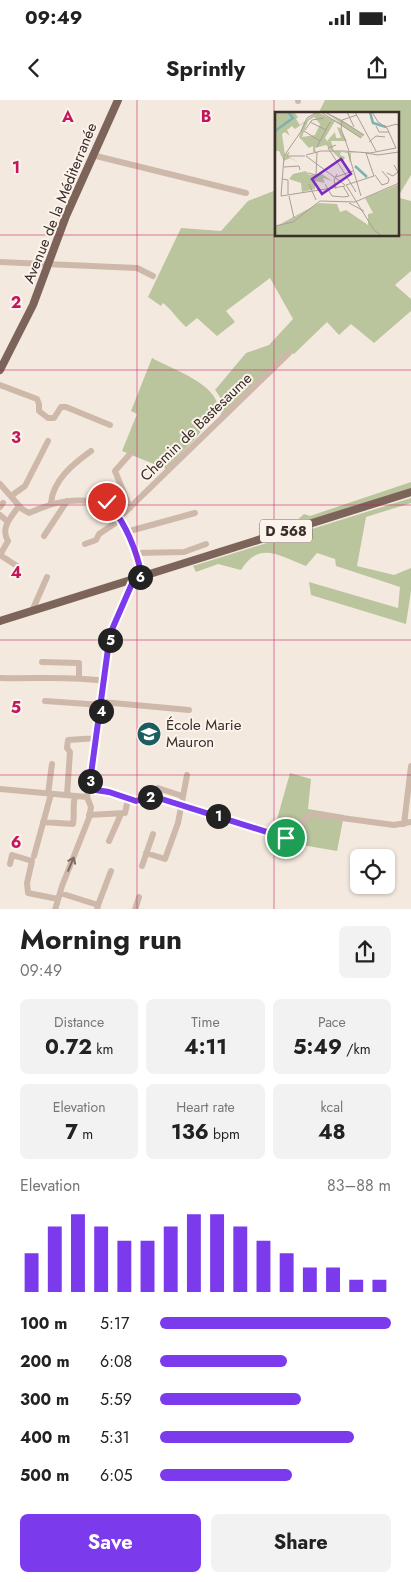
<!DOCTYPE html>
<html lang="en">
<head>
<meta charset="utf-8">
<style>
	body { margin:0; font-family:Jost,sans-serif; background:#f2f2f2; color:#222; height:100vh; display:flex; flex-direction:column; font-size:19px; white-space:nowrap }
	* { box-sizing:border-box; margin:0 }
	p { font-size:16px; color:#767676 }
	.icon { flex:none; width:28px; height:28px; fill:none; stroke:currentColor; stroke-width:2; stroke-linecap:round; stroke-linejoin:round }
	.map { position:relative; height:809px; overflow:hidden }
	.drawer { display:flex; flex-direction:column; background:#fff; flex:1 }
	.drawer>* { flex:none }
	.buttons { position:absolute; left:350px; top:749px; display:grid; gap:10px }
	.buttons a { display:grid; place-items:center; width:45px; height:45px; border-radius:8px; background:#fff; box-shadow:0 1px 4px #0004; font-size:25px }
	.pin { position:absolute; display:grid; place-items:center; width:42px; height:42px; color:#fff; margin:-21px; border:2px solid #fff; border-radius:50%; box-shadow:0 1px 5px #0007 }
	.km { position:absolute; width:25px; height:25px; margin:-12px; border-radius:50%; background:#222; color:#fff; font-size:14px; line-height:25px; text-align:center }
	.round { display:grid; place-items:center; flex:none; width:52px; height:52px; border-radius:8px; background:#f2f2f2 }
	.overview { display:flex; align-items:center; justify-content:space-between; height:85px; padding:0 20px }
	h1 { font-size:28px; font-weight:700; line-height:38px }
	.stats { display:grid; grid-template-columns:repeat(3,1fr); gap:8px; height:85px; padding:5px 20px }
	.stats div { display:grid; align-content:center; border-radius:8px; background:#f2f2f2; text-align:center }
	.stats b { font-size:21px; font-weight:700 }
	.stats small { font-size:14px; font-weight:400 }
	.stats p { font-size:14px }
	.chart { height:140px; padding:10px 20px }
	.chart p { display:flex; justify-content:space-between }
	.chart svg { width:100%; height:90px; margin-top:5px; stroke:#7c3aed; stroke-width:6 }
	.primary-button { display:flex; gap:10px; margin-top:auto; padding:10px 20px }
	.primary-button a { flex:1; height:58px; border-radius:8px; background:#7c3aed; color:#fff; font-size:20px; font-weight:700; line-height:58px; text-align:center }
	.primary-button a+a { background:#f2f2f2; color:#222 }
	ul { padding:0 20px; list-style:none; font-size:16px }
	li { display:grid; grid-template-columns:80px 60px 1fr; align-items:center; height:38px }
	li i { height:12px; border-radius:6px; background:#7c3aed }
	.status { display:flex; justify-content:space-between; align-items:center; height:35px; padding:0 25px; background:#fff; direction:ltr }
	.status svg { height:14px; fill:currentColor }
	header { display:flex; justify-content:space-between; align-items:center; height:65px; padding:0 20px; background:#fff; font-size:22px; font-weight:700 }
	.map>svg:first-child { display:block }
	.green { fill:#bac59e }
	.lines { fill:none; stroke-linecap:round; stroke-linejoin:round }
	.minor { stroke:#ceb8aa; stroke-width:6 }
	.major { stroke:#7d645a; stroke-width:8 }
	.oneway { stroke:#7d6c64 }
	.route-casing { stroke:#fff; stroke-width:10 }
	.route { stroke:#7c3aed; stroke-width:6 }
	.grid { fill:none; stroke:#c2185b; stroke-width:1; stroke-opacity:0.55 }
	.labels { text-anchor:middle; stroke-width:4; stroke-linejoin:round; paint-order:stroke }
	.shield { fill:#fbf3ec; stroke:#756964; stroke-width:1 }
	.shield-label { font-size:14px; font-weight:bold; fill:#3b2e2a }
	.street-label { font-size:15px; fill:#3b2e2a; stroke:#fbf3ec }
	.poi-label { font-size:15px; fill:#3b2e2a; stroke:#fbf3ec; text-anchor:start }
	.inset-river { fill:none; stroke:#7cb3b2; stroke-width:2.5 }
	.inset-road { fill:none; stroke:#aa9e97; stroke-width:1 }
	.view { fill:#7b2cbf; fill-opacity:0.15; stroke:#7b2cbf; stroke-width:2.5 }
	.inset-edge { fill:none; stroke:#3b2e2a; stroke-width:2.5 }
	.grid-label { font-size:16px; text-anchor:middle; font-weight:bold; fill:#c2185b; stroke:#fbf3ec; stroke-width:4; stroke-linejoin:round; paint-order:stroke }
</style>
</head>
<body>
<div class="status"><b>09:49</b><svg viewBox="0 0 49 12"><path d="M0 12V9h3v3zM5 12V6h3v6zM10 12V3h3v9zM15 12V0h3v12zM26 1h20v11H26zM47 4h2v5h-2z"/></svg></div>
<header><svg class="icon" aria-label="back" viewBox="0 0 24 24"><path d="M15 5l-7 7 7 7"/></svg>Sprintly<svg class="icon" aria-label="share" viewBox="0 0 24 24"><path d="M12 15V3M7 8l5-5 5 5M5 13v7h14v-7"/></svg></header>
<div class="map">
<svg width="411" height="810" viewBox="0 0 411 810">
	<rect width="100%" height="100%" fill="#f4e9df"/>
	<path class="green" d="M325 0H411V75L399 95 400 98 411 101V171L395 185 411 199V211L374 243 351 224 339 235 327 222 294 254 286 252 220 317C224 305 223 300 215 290L246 253 269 245 293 219 270 178 226 211 235 222 217 236 197 218 186 227C177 219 172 210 163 203L161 206 148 197 181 128 221 131 248 101 276 90V135H397V14H318Z
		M152 258C173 270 215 282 219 309L194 340 166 369 122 351 137 314 131 311Z
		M411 382V388L301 423 295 422 304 414 310 416Z
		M411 398V403L366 417 357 466 394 475 411 468V491L406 524 311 495 309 482 398 508 400 487 336 466 335 459 317 453 306 466C279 456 260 440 241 470L218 464 196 472 193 466Z
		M290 673 311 679 308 709 344 715 337 751 284 742 272 737Z"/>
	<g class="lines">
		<path class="minor" d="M298 0V1
			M92 55 246 93
			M0 162 137 168 153 176
			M0 285 37 299 39 304V311L48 318H54L61 307H66L110 325
			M0 384 22 409 29 413C60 399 74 399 107 402 125 421 137 451 142 477
			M11 396 25 386 48 341
			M51 403C53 380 73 364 91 351
			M0 407 3 403
			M130 408 115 371 130 354
			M0 415 7 421
			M119 418 289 253
			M126 432 195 413
			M44 436 67 401
			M85 444 96 440 99 434 120 420
			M136 453 184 452 206 444
			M17 466 0 455 8 441C0 428 11 417 19 406
			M32 511 47 477
			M42 562 79 563V577
			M0 578C35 579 71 576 105 581
			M45 601 102 605
			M102 602 189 610
			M158 688 182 696
			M0 689 87 697
			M89 689 109 692 136 701 152 696 286 738C299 732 300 719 312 714L394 725 411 722
			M48 694 52 664
			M67 695 70 652 67 648 68 640 97 638
			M87 697 111 534 134 479
			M89 715 125 713 128 699
			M43 722 73 724C75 713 72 708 75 696
			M404 724 411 666
			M109 741 121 714
			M146 753 165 759 178 723 187 675
			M34 756 51 694
			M10 764 12 755 32 761 27 783 28 793 58 799
			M142 766 153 734
			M60 793 98 805 97 810
			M98 805 111 771
			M55 810 62 786 89 718 91 707 87 697
			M135 810 139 797"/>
		<path class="major" d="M0 270 33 205 66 116 118 0
			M0 521 411 392"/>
	</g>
	<defs><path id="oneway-shaft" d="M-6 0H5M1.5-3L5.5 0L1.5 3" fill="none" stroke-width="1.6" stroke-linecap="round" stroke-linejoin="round" transform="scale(1.25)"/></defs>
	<use class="oneway" href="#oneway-shaft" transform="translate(71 764) rotate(-67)"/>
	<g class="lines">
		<defs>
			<path id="route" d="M107 402C125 421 137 451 142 477L134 479 110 534 89 689 109 692 136 701 152 696 286 738"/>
		</defs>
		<use href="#route" class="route-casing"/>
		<use href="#route" class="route"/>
	</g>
	<path class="grid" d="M137 0V810M274 0V810M0 135H276M397 135H411M0 270H411M0 405H411M0 540H411M0 675H411"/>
	<defs>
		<symbol id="school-disc" viewBox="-11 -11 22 22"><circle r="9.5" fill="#1c5e5f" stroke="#fbf3ec"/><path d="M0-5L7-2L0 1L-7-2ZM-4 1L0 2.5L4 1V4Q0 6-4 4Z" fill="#fff"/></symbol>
	</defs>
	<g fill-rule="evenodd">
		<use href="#school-disc" x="135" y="620" width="28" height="28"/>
	</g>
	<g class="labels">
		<rect class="shield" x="260" y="419.5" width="52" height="23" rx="4"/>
		<g class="shield-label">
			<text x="286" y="436">D 568</text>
		</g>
		<g class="street-label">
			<text transform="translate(60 103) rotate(-68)" y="5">Avenue de la Méditerranée</text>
			<text transform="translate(196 327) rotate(-44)" y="5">Chemin de Bastesaume</text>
		</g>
		<g class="poi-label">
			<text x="166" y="630">École Marie<tspan x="166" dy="17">Mauron</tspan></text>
		</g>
	</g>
	<g transform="translate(275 12)">
		<rect width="124" height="124" fill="#f4e9df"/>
		<path d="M0 0H19L23 5 28 0 21 7 25 13 42 0 66 11 49 0 67 8 89 23 86 26 60 9 50 26 52 29 60 20 61 26H66L62 15 65 16 72 29H56L59 39 84 41H76V49L75 51 73 41 66 40 65 43 70 45 68 50 51 33 40 36 41 40H38V34L34 36 24 25 29 11 20 17 17 14 12 18 15 24 10 20 7 22 10 43 15 39 13 44 23 50 15 46 9 49 4 39H0ZM39 5 45 12 40 23 27 25 33 9ZM31 59 34 63 47 62 57 69 48 66 50 71 40 69V77L27 80 26 71 14 67 18 62ZM124 72V124H0V115L44 91 62 92 65 100 71 98 93 113V102L98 101 90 86Z" fill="#bac59e" fill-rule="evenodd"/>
		<path class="inset-river" d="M95 0 98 11 111 15M0 19 18 6 13 0M80 54 92 65"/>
		<path class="inset-road" d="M46 0 86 26M50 0 67 9M72 0 79 15M80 0 101 39M97 0 103 10 112 16 121 36M67 8 82 3M67 9 89 23M67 9 66 17 74 39M35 10 51 18M101 14 104 20H114M111 15 122 12 124 15M30 18 37 8 49 6M26 19 32 6 42 0M29 19 45 29M94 30 101 24 110 25M61 33 53 36 70 62M42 35 55 10M69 39 95 41 121 36M73 40 86 84M31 43 46 39H69M103 43 124 40M9 44 27 18M12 44H30M31 44 70 73M9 55 24 54 25 58M33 61 41 63 42 40M112 61 118 64 123 60 119 53M70 62 81 80M100 63 107 73 113 71 114 67 107 59M99 64 91 41 103 43M61 65 78 59M7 67 13 68V82M34 72 41 88M50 72 57 84 69 85M71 73 99 64M71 73 99 118 107 124M68 74 74 84 69 85M61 77 59 68 62 62M6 84 70 74M6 84 9 45M14 84 19 106M74 91 89 99M0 114 18 110 45 89 80 90 124 71"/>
		<path class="view" d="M66 47 76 62 47 82 37 67Z"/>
		<rect width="124" height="124" class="inset-edge"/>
	</g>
	<g class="grid-label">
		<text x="68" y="22">A</text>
		<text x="206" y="22">B</text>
		<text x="16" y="73">1</text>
		<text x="16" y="208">2</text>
		<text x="16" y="343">3</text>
		<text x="16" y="478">4</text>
		<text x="16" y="613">5</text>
		<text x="16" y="748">6</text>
	</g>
</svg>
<div class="buttons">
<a><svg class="icon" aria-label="locate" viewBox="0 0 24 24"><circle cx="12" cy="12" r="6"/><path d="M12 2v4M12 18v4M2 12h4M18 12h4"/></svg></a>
</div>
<div class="pin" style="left:286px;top:738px;background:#1e9e55"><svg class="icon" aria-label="arrive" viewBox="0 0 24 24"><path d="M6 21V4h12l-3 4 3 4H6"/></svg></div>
<div class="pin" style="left:107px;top:402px;background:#d93025"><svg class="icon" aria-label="check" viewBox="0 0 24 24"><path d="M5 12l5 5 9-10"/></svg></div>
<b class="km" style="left:218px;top:716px">1</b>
<b class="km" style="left:150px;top:697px">2</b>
<b class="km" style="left:90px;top:681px">3</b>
<b class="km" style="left:101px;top:611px">4</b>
<b class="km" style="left:110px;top:540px">5</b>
<b class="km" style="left:140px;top:477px">6</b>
</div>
<section class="drawer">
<div class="overview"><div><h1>Morning run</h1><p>09:49</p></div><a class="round"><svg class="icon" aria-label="share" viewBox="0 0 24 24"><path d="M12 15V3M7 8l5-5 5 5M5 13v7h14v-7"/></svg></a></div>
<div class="stats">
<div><p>Distance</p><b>0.72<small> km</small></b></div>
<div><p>Time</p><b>4:11</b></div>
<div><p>Pace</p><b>5:49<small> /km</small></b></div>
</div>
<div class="stats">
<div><p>Elevation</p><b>7<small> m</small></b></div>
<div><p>Heart rate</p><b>136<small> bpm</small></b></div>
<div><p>kcal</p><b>48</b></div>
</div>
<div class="chart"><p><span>Elevation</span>83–88 m</p>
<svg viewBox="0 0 160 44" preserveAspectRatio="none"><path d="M5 44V25M15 44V12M25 44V6M35 44V12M45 44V19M55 44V19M65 44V12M75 44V6M85 44V6M95 44V12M105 44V19M115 44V25M125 44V32M135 44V32M145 44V38M155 44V38"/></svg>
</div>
<ul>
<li><b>100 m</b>5:17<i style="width:100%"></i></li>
<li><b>200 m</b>6:08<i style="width:55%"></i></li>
<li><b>300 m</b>5:59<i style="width:61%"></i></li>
<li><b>400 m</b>5:31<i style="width:84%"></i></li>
<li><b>500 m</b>6:05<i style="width:57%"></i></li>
</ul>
<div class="primary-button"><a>Save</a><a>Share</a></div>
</section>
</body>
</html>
